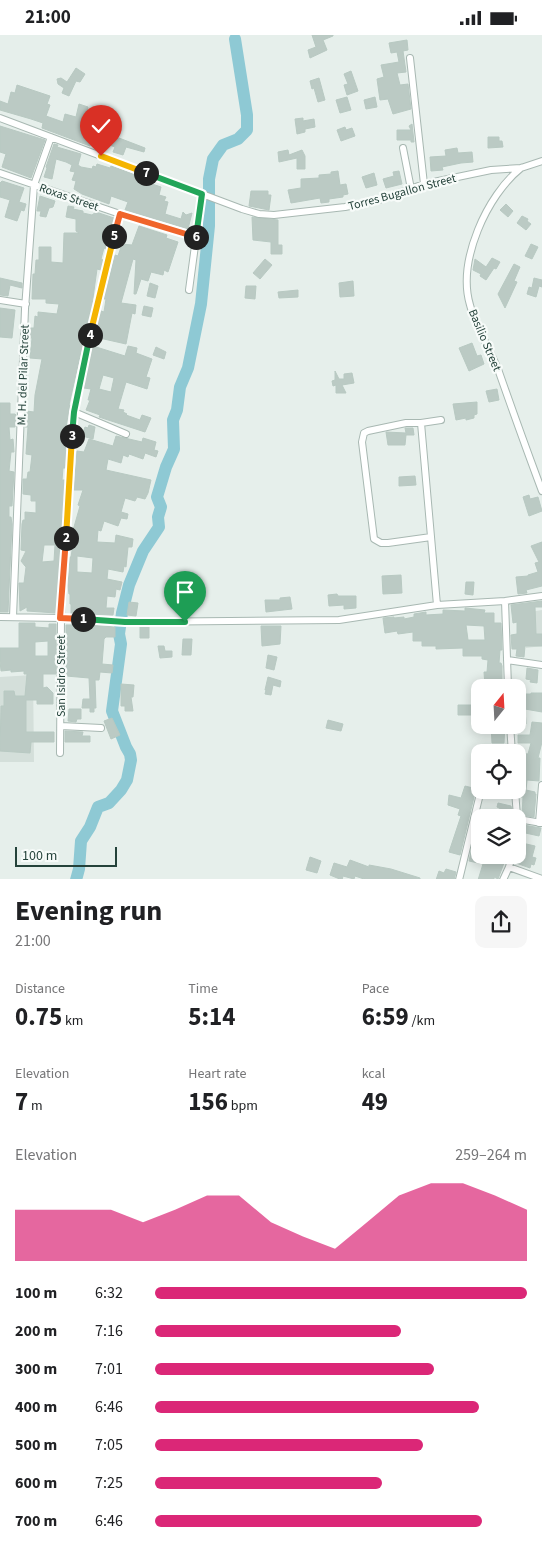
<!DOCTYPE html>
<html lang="en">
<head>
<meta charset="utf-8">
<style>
	body { margin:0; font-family:"Source Sans 3",sans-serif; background:#f6f6f6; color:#202124; height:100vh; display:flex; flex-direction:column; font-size:19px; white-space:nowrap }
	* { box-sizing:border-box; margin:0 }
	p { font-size:16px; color:#757577 }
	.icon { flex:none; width:28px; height:28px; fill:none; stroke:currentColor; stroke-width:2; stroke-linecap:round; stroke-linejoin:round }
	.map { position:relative; height:844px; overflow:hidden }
	.side { display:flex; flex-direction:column; background:#fff; flex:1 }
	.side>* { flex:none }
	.needle { width:32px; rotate:18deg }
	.fabs { position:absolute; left:471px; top:644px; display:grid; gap:10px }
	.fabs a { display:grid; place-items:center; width:55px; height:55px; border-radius:10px; background:#fff; box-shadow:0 2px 12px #0003; font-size:25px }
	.scale { position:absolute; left:15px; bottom:12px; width:102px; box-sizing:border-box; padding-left:5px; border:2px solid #24423a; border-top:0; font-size:14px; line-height:18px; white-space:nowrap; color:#24423a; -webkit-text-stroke:4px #f7fbf9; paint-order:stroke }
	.pin { position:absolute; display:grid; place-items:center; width:42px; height:42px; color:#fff; margin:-51px -21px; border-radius:50% 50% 50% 0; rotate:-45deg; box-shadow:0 0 5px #0007 }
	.pin .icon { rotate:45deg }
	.km { position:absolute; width:25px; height:25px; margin:-12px; border-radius:50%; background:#222; color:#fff; font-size:14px; line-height:25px; text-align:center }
	.round { display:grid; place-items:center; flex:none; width:52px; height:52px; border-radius:10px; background:#f6f6f6 }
	.headline { display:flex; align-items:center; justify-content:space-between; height:85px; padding:0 15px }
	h1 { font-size:28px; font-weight:700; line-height:38px }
	.metrics { display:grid; grid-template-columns:repeat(3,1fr); gap:8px; height:85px; padding:5px 15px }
	.metrics div { display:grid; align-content:center }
	.metrics b { font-size:25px; font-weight:700 }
	.metrics small { font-size:14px; font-weight:400 }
	.metrics p { font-size:14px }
	.chart { height:140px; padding:10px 15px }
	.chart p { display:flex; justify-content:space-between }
	.chart svg { width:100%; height:90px; margin-top:5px; fill:#db2777; opacity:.7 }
	ul { padding:0 15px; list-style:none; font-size:16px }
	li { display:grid; grid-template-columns:80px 60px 1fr; align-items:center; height:38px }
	li i { height:12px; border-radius:6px; background:#db2777 }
	.status { display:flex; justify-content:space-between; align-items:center; height:35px; padding:0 25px; background:#fff; direction:ltr }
	.status svg { height:14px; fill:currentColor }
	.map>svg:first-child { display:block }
	.built { fill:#d4dfda }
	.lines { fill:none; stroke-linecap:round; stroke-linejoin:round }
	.river { stroke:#8ec9d4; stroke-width:12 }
	.building { fill:#bbcac4; stroke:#b8c9c2; fill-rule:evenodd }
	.street-casing { stroke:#a8b8b2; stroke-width:8 }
	.street { stroke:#fff; stroke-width:6 }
	.split-1-casing { stroke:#fff; stroke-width:10 }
	.split-2-casing { stroke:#fff; stroke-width:10 }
	.split-3-casing { stroke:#fff; stroke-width:10 }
	.split-4-casing { stroke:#fff; stroke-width:10 }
	.split-5-casing { stroke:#fff; stroke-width:10 }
	.split-6-casing { stroke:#fff; stroke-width:10 }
	.split-7-casing { stroke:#fff; stroke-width:10 }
	.split-8-casing { stroke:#fff; stroke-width:10 }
	.split-1 { stroke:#22a559; stroke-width:6 }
	.split-2 { stroke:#f0652b; stroke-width:6 }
	.split-3 { stroke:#f5b400; stroke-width:6 }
	.split-4 { stroke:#22a559; stroke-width:6 }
	.split-5 { stroke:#f5b400; stroke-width:6 }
	.split-6 { stroke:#f0652b; stroke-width:6 }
	.split-7 { stroke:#22a559; stroke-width:6 }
	.split-8 { stroke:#f5b400; stroke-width:6 }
	.labels { text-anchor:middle; stroke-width:4.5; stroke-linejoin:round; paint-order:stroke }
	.street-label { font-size:12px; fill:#24423a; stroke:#f7fbf9 }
</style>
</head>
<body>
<div class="status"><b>21:00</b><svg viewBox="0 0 49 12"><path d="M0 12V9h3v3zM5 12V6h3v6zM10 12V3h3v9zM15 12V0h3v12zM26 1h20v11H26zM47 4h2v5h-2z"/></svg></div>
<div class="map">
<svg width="542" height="845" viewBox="0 0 542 845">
	<rect width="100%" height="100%" fill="#e6efeb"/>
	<path class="built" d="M542 575V611L526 613 524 578Z
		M33 640 34 727H0V642Z"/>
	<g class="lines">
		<path class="river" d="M76 845 79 834 81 806 90 792 98 772 109 768 121 755 127 745 131 725 130 719 126 712 112 676 121 609 119 599 122 578 129 550 143 516 159 492 158 482 161 472 157 462 166 432 174 414 173 385 177 375 180 352 188 333 201 269 209 191V144L213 124 223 110 238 104 247 95V80L235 4"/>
	</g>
	<path class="building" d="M312 0H333V1L323 5 327 15 310 23 308 15 316 12Z
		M407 5 408 15 403 16 406 37 397 38 400 50 408 49 411 74 393 79 388 64 380 65 377 44 384 42 381 30 399 27 397 17 391 18 389 8Z
		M76 33 85 39 80 47 76 46 69 61 62 58 64 53 58 49 57 44 61 43 67 47Z
		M351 36 358 56 347 60 344 50 348 49 344 39Z
		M319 43 325 65 318 67 314 53 312 54 310 46Z
		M17 50 50 61 47 69 50 70 46 81 63 87 65 79 76 82 79 69 88 72 86 81 99 86 96 95 102 97 101 99 119 104V103L145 113 144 117 126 112 123 120 113 117 115 112 93 104 90 111 42 93 43 88 31 84 0 75V66L8 69 11 57 15 58Z
		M347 62 351 75 340 78 336 65Z
		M375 62 377 72 366 74 364 65Z
		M303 83V86L314 84 315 92 305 94V97L297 99 295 84Z
		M412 89 414 107H411V105H397V95H411L409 91Z
		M0 91 45 105 31 143 2 132 6 119 0 117Z
		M345 92 346 95 352 93 355 101 341 106 337 95Z
		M488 102H499V106H502L503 112 488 113Z
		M54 109 58 110 57 112 81 119 78 130 81 132 92 134 93 131 96 132 97 129 110 133 111 131 147 144 146 147 161 152 159 160 166 162 164 166 168 167 165 179 181 184 183 177 186 180 192 178 188 194 125 175 128 167 111 161 109 169 82 159 74 154 76 146 72 145 75 137 70 136 72 130 66 127 56 124 52 144 44 142 47 133 46 132Z
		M457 113 458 118 472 117 473 127 461 128 442 132 443 135 431 136 430 122 446 121 445 115Z
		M288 115 289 120 302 115 305 121V134H297V123L279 127 278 117Z
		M338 136 340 150 346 149 348 159 343 160V162L329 164V167L321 168 320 163 291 168 288 155 301 153V144L319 143V140L331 139V137Z
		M399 136 402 149 386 153 383 144 394 141 393 137Z
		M374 138 377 150 366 153 362 142Z
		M2 146 24 153 19 167 26 169 24 176 21 175 17 186 5 182 10 165 0 162V148Z
		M251 156H268V160H271L269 175 249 171Z
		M40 161 55 166 53 172 49 173 46 182 40 181 41 176H37Z
		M506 169 513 176 508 182 500 175Z
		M68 171 74 172 73 174 83 176V178L92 180 96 177 114 183 107 210 106 214 104 213 101 224 103 225 101 235 97 234 92 270 85 300H83L81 307 83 308 69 370H70L65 397 68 398V400L64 411H66L65 415H67L65 433H63L62 445H65L56 578 27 576V572L20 576 19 548H24L26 532 25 531 21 526 26 516 21 515 22 489 23 485H25V477L36 478V466H31V460L23 459V444H27L28 437H30L32 420 26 419 28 392H25L26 376 34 377 35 360 42 324 30 323 32 303H29L30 293H34L35 281 38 282V277L57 279 59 269 46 268V264H32L33 239H35L36 225H39V212H51V227L63 228 64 198H79L76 196V184L66 182ZM44 510H55L54 526 42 527Z
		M522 181 528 184 527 186 531 189 526 195 517 188Z
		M252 182 278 185V210H282V219H271V207L253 205Z
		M139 191 167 200 166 203 178 207 168 237 164 235 163 240 151 237 148 246 141 244 136 259H134L136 225 133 224 121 268 136 270 135 279 132 278 126 309 95 302 100 279 101 276 104 277 106 264H104L115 220 118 221 122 209 132 210Z
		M531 209 538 212 532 224 525 221Z
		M492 223 500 227 496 234 494 233 486 245 480 241 481 239 473 235 475 224 486 232Z
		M265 224 272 230 260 244 253 238Z
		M514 229 520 232 514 246 517 247 505 273 498 259Z
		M0 243 22 248V253L10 250 8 261 0 260Z
		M534 243 542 245V252L539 251 536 262 527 259 529 252 532 253Z
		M353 246 354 261 340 262 339 248Z
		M150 248 158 251 155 263 147 261Z
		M246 251H256L255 264 245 263Z
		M298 255V262L279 263 278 257Z
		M144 271 153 273 151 282 142 280Z
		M0 273 15 275 12 303 0 302Z
		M472 308 477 321 481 320 484 329 469 336 459 313Z
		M93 311 125 321 128 311 137 313 136 318 152 324 146 342 150 343 147 354 126 347 118 374 124 375 123 377 127 379 126 380 140 385 142 380 151 383 145 397 99 382 100 380 86 375 90 365H88L91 354 84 353ZM103 340 114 343 111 357 99 354Z
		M156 312 166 317 164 324 153 320Z
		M335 336 339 344H344V339L352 338 354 348 342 350 346 358H336V350L333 351 332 346 335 345Z
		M497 354 499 365 489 367 486 356Z
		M477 367V379L474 380V383L466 385V383L456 385 453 369Z
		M0 368H10V379H15L16 380 15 392H9L10 405 13 404 14 417H11L9 436 14 437 12 471H9V482H11L12 489 8 577H0Z
		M89 390 95 392 93 404 82 401 85 392 88 393Z
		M405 393H413L414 400H406L405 410H388L386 397 406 398Z
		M116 401 142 407 143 403 156 407 154 415 158 416 156 422 145 418 143 424 129 419 128 422 123 420 121 428 108 424 106 435 151 445 148 458 145 464 137 462 135 466 125 463 121 477 128 479 127 484 121 483 118 491 104 486 101 496 98 495 97 507 115 508 116 500 133 504 132 512H128L126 532 124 531 123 537 108 534 107 544 122 547 120 555 116 554 115 562 107 561 106 573H114L113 580 71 579V569H70V559H69L68 551 70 522H71L74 503H71L72 495 74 492 80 471 78 470 83 455H74L77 416 84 417 89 404 113 411ZM77 521 93 523 92 538 77 537Z
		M415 441 416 450 399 451V442Z
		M529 460 530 464 538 462 542 476 529 481 523 462Z
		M542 507V551L526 555 527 558 518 559 516 542 528 541V540L538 537 535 528 539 527 531 511Z
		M401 540 402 558 383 559 382 541Z
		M466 547H474L473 560 465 559Z
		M337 559 338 561H356V573L344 574V570L329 571 328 560Z
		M290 562 292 574 266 577 265 565H280V563Z
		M542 566V572H535L536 599H542V611H525L524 622 516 621 517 614H512L511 600 517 599V587L513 588 511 570Z
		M129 567 138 568 136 581 127 580Z
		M465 573 485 575 484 578H494V588H501L502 615H500L499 628H501L502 631V652L485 651 484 637H487L488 625 482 624V621H463V613L436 614V611H422V606H413V597L398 599 397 596 385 598 383 583 394 582V583L404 582V584L414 582V579L426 577V580L443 579V575L465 576ZM466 590 484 591 485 605H468Z
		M19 588H35V592L49 593V589H56V639H43V653L47 652 53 658V669H37V665H26V697H54V707H31L30 718 0 716 1 671H4V656H14L15 661H25L27 639H24V636L11 637V635L1 636 0 626V613H19ZM48 606V621H35V607Z
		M72 589 115 592V602H106L104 604 102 629 113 630 112 638 100 637 99 645H95L96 673H94V677H90V673H82L83 664H90L89 643 66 641V590H72Z
		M261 591H281L280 609 262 611Z
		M140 592H149V603H140Z
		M183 604H192L191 620H182Z
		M158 611H164L165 616H172V622L160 623Z
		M268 620 277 622 274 635 266 633Z
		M527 633 538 635 537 648 530 647 531 645 526 644Z
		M268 642 281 646 280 652 273 650 271 660 265 659 266 655H265Z
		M121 649 134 650 133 662H131L133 676H125V671H121Z
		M531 658H542V677L525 674 526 689 518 690V659H531Z
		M458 670H473V680H458Z
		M69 674H81V684H77L76 687 68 686Z
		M112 683 120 700 111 704 104 686Z
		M328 685 343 689 341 696 326 693Z
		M532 687 542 688V707L538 723H540L539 746 527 745 526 755 535 757V759H536L534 782 522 780 523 762H520L519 752 520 745H518V718L528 719 531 708H518V700H530Z
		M491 690H505L504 708H492Z
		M65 696 83 697 82 701H90V707H65Z
		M474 750 479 751V755L474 762 460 820 449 817 461 781 458 780 460 774 448 770 449 760 461 763 465 751 473 753Z
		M498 768 511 771 512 777 508 776 507 778 500 776 501 774 497 772Z
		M523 790 541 793 539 801 521 797Z
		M474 804 480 806V820H507L498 844 494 842V845H478L483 829 469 826Z
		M522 808 535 811 532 822 536 823 534 830 531 829 530 833 516 828Z
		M310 822 321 826 317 838 306 835Z
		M350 825 369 832V830L391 834 420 843V845H367L355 841 354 844 343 841 342 845 330 840 334 828 347 832Z
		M446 834 456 837 454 845H436L439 836 444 838Z"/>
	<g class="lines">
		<defs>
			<path id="street" d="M410 23 424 149
				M0 83 242 174 259 179 274 180 345 172 379 165 424 149 491 135 521 133 542 126
				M403 113 411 154
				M521 133C487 160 457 226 470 270 476 293 490 314 499 337 513 377 527 416 542 456
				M0 138 120 179 196 202
				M189 255 202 159
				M0 265 26 269
				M74 377 126 399
				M421 388 441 385
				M431 502 388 508H381L374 504 362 407 364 398 368 396 406 388H421L437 570
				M505 566 508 652
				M0 582 61 583 125 587 339 585 437 570 505 566 542 561
				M13 582 25 274 34 150 51 102
				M507 625 542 630
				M510 690 512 718
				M61 691 101 693
				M60 718 61 583 74 377 94 281 120 179
				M515 755 517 782
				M518 784 542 788
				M539 788 542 750
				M509 832 542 844
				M459 845 479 763
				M503 845 509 832 512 820"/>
		</defs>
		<use href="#street" class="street-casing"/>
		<use href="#street" class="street"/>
	</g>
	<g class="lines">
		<defs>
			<path id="split-1" d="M83 584 125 587H185"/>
			<path id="split-2" d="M66 503 60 583 83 584"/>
			<path id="split-3" d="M66 503 72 401"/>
			<path id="split-4" d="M72 401 74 377 90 300"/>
			<path id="split-5" d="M90 300 114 201"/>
			<path id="split-6" d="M114 201 120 179 196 202"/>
			<path id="split-7" d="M146 138 202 159 196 202"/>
			<path id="split-8" d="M101 121 146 138"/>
		</defs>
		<use href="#split-1" class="split-1-casing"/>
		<use href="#split-2" class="split-2-casing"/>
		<use href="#split-3" class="split-3-casing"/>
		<use href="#split-4" class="split-4-casing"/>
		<use href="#split-5" class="split-5-casing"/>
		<use href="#split-6" class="split-6-casing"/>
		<use href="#split-7" class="split-7-casing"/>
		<use href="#split-8" class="split-8-casing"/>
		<use href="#split-1" class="split-1"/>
		<use href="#split-2" class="split-2"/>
		<use href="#split-3" class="split-3"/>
		<use href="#split-4" class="split-4"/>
		<use href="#split-5" class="split-5"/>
		<use href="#split-6" class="split-6"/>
		<use href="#split-7" class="split-7"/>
		<use href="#split-8" class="split-8"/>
	</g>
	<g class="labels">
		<g class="street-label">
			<text transform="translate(402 157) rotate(-15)" y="4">Torres Bugallon Street</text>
			<text transform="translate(69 162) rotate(19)" y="4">Roxas Street</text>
			<text transform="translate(485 305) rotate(67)" y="4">Basilio Street</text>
			<text transform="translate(23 340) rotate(-88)" y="4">M. H. del Pilar Street</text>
			<text transform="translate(61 641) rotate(-90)" y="4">San Isidro Street</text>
		</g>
	</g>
</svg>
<div class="fabs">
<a><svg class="needle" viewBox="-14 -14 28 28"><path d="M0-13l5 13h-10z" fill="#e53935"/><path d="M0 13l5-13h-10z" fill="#757577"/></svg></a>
<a><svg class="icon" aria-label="locate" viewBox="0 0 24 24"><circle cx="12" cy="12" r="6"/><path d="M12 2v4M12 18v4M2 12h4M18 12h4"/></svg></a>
<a><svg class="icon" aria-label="layers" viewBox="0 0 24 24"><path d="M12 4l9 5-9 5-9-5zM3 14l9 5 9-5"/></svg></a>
</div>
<div class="scale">100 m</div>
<div class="pin" style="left:185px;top:587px;background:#1e9e55"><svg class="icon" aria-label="arrive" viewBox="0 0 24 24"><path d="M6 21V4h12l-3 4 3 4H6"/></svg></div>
<div class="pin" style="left:101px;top:121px;background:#d93025"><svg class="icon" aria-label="check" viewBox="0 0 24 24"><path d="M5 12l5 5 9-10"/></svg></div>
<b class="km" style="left:83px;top:584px">1</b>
<b class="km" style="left:66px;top:503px">2</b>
<b class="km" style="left:72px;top:401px">3</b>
<b class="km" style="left:90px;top:300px">4</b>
<b class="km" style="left:114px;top:201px">5</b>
<b class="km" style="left:196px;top:202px">6</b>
<b class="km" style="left:146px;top:138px">7</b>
</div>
<section class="side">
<div class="headline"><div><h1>Evening run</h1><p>21:00</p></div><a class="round"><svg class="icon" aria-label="share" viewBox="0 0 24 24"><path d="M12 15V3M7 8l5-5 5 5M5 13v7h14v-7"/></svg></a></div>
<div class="metrics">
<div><p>Distance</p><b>0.75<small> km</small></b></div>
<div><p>Time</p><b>5:14</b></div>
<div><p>Pace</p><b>6:59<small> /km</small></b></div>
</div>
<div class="metrics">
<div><p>Elevation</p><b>7<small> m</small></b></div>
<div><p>Heart rate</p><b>156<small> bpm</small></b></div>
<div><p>kcal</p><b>49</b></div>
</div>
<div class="chart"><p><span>Elevation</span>259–264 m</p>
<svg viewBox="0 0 160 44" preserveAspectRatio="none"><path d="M0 44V19L10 19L20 19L30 19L40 25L50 19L60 12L70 12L80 25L90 32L100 38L110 25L120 12L130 6L140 6L150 12L160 19V44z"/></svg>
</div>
<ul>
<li><b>100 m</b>6:32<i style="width:100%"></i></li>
<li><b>200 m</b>7:16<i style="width:66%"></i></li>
<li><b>300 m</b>7:01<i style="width:75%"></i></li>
<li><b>400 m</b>6:46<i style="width:87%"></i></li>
<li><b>500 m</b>7:05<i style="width:72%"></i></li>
<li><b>600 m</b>7:25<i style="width:61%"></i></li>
<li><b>700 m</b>6:46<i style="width:88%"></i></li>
</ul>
</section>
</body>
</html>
